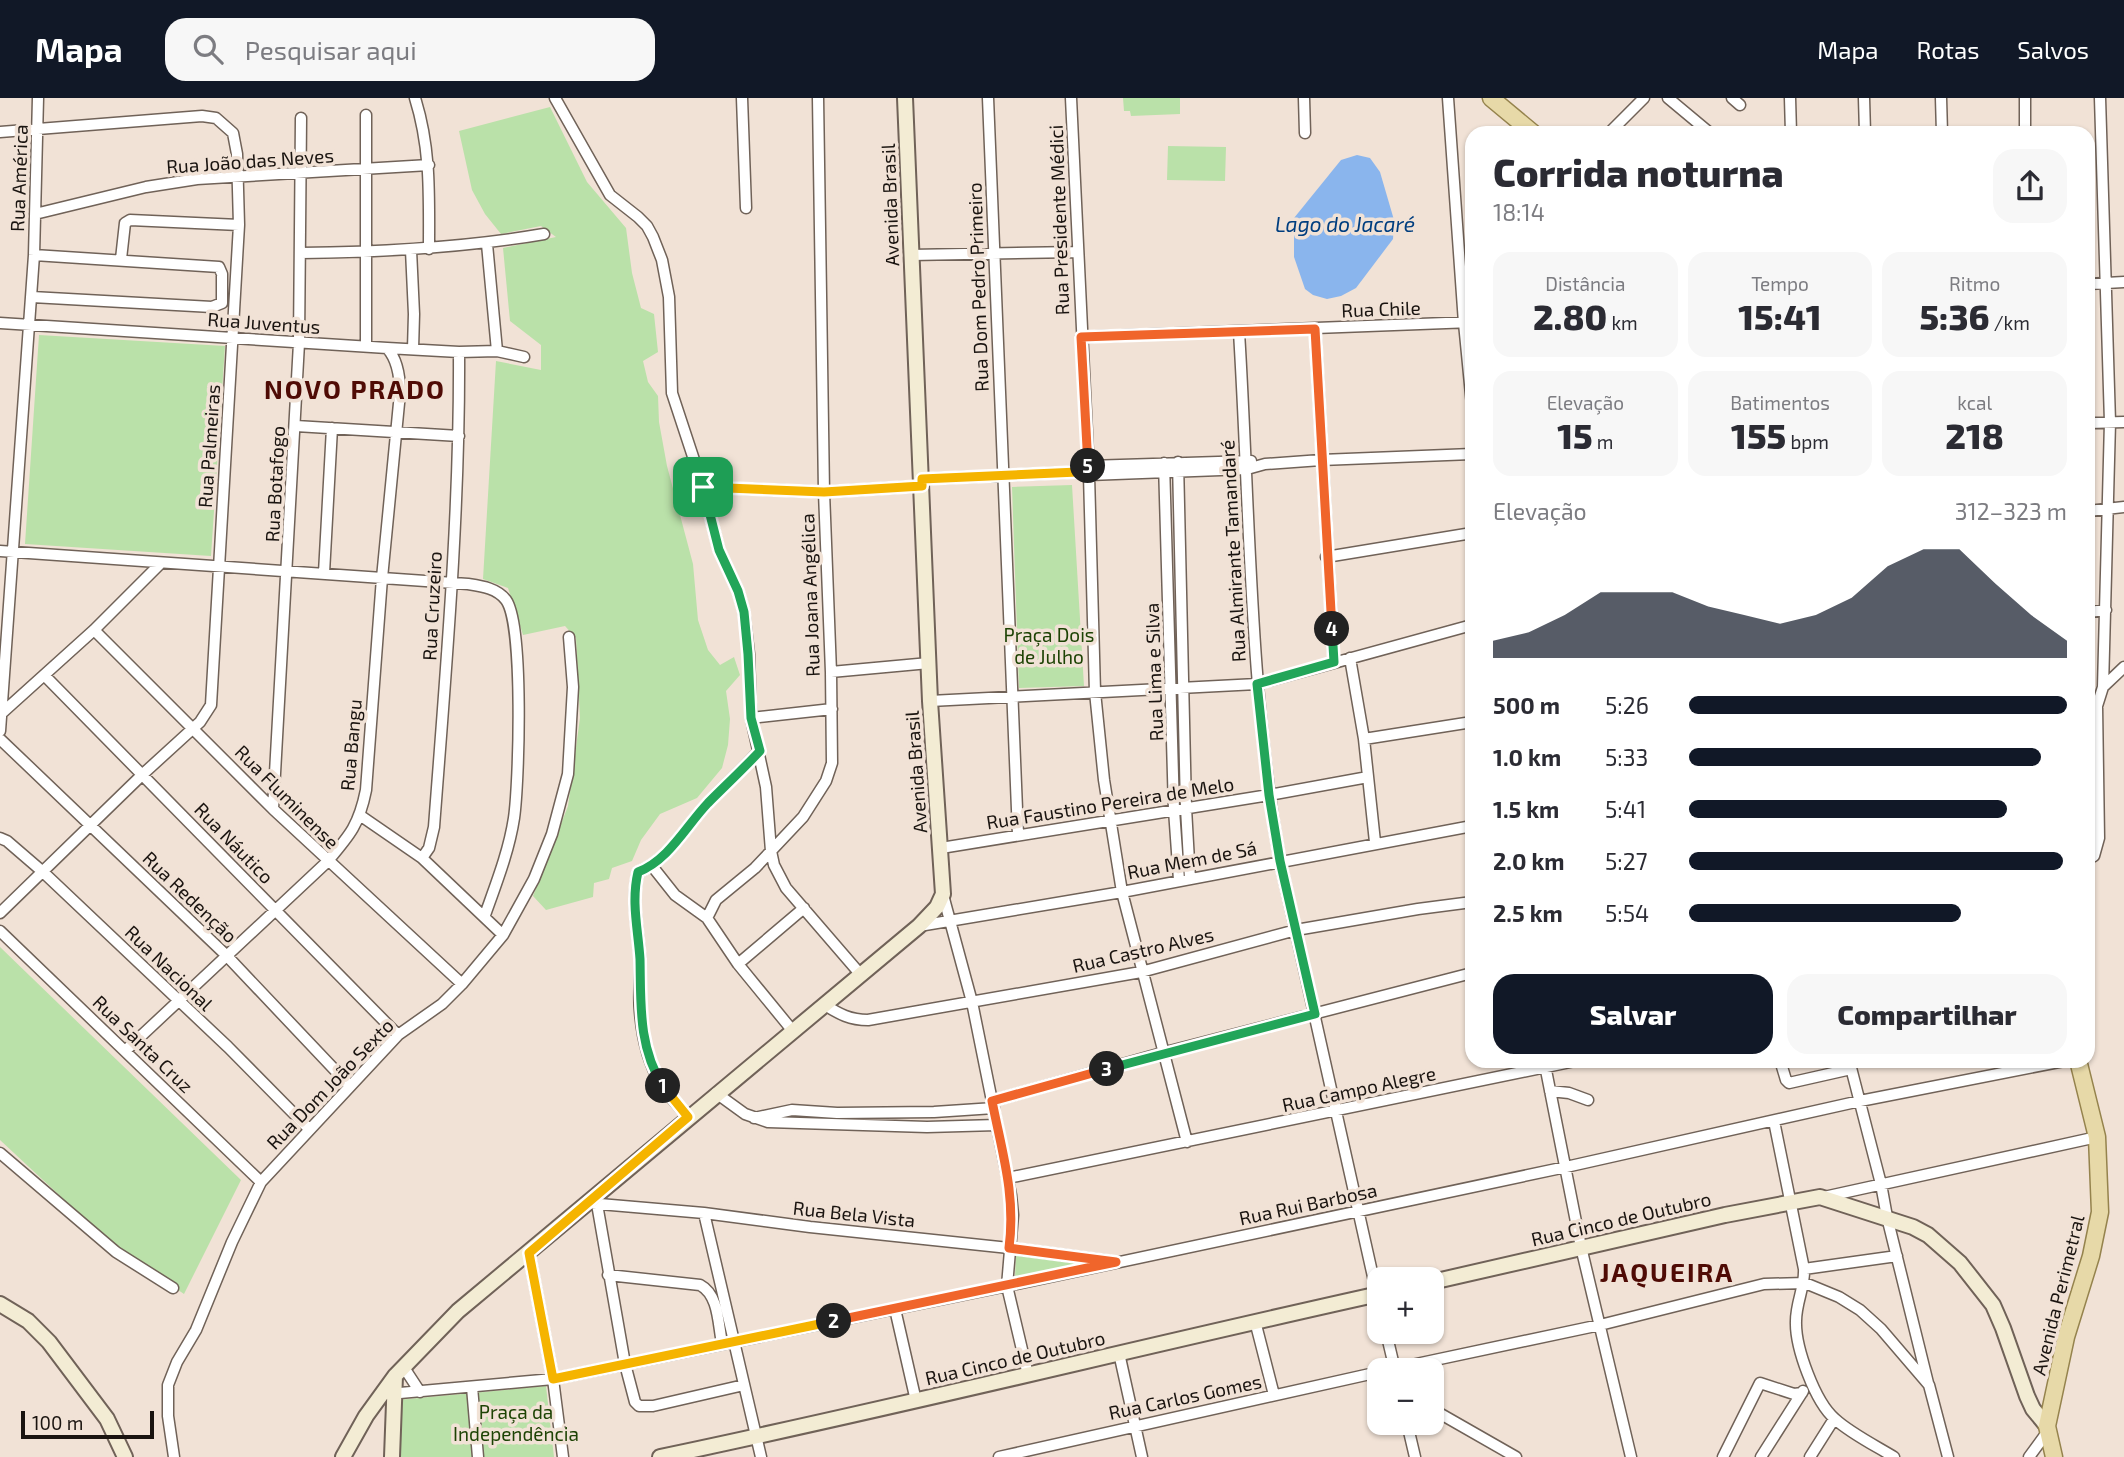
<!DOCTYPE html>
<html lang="pt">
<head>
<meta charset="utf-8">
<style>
	body { margin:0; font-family:"Exo 2",sans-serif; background:#f7f7f7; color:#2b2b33; height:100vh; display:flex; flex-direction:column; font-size:26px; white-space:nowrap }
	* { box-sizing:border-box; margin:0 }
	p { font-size:23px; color:#7c7c81 }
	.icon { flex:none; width:38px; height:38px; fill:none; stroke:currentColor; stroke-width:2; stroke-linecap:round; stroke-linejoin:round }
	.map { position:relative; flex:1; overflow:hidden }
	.details { position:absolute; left:1465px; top:28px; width:630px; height:942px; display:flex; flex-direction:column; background:#fff; border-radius:21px; box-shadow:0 2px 5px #0004 }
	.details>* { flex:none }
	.tools { position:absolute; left:1367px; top:1169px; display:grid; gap:14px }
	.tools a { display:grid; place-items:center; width:77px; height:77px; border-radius:14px; background:#fff; box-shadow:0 2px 5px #0004; font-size:35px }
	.scale { position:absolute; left:21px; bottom:18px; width:133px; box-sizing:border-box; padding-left:7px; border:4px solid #1a1410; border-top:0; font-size:19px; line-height:24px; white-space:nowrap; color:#1a1410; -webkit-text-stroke:5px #f1e2d6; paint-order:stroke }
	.pin { position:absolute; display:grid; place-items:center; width:60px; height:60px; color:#fff; margin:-30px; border-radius:14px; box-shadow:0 4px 10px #0006 }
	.km { position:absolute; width:35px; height:35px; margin:-18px; border-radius:50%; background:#222; color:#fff; font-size:19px; line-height:35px; text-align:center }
	.round { display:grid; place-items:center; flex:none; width:74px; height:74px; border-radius:21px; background:#f7f7f7 }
	.head { display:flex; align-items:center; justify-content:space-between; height:119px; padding:0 28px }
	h1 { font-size:38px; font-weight:800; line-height:52px }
	.stats { display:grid; grid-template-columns:repeat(3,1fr); gap:10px; height:119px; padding:7px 28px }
	.stats div { display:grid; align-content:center; border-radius:18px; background:#f7f7f7; text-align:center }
	.stats b { font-size:35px; font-weight:800 }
	.stats small { font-size:19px; font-weight:400 }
	.stats p { font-size:19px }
	.chart { height:196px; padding:14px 28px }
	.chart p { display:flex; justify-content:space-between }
	.chart svg { width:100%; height:126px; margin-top:7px; fill:#111827; opacity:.7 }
	.action { display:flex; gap:14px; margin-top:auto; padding:14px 28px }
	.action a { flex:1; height:80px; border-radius:21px; background:#111827; color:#fff; font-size:28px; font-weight:800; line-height:80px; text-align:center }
	.action a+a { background:#f7f7f7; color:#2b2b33 }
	ul { padding:0 28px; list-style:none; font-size:23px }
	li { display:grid; grid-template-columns:112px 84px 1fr; align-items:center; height:52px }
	li i { height:18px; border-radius:9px; background:#111827 }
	header { display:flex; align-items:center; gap:42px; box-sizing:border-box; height:98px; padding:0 35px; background:#111827; color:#fff }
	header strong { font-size:33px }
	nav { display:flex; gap:38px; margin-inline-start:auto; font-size:24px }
	.search { width:490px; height:63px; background:#f7f7f7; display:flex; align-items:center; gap:18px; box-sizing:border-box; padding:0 24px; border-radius:21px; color:#7c7c81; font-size:26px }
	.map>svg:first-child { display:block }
	.green { fill:#bae1a9 }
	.water { fill:#8ab5ed }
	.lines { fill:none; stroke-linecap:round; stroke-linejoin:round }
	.street-casing { stroke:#706258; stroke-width:13 }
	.secondary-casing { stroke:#706258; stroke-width:18 }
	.primary-casing { stroke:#95834d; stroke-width:19 }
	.street { stroke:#fff; stroke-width:10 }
	.secondary { stroke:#f3ecd4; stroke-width:14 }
	.primary { stroke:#e7d9a8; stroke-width:16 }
	.split-1-casing { stroke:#fff; stroke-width:14 }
	.split-2-casing { stroke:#fff; stroke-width:14 }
	.split-3-casing { stroke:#fff; stroke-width:14 }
	.split-4-casing { stroke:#fff; stroke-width:14 }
	.split-5-casing { stroke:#fff; stroke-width:14 }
	.split-6-casing { stroke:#fff; stroke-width:14 }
	.split-1 { stroke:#22a559; stroke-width:9 }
	.split-2 { stroke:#f5b400; stroke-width:9 }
	.split-3 { stroke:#f0652b; stroke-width:9 }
	.split-4 { stroke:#22a559; stroke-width:9 }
	.split-5 { stroke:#f0652b; stroke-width:9 }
	.split-6 { stroke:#f5b400; stroke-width:9 }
	.labels { text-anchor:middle; stroke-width:7; stroke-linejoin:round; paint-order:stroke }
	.street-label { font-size:19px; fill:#1a1410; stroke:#f1e2d6 }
	.park-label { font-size:19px; fill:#1d4304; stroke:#f1e2d6 }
	.water-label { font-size:21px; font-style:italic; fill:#003e7f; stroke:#f1e2d6 }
	.district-label { font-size:26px; font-weight:bold; letter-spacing:2px; fill:#4f0b05; stroke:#f1e2d6 }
</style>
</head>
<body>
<header>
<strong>Mapa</strong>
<div class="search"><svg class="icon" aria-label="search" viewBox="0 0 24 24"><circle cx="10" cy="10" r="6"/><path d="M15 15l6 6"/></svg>Pesquisar aqui</div>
<nav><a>Mapa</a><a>Rotas</a><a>Salvos</a></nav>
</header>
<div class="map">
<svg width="2124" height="1359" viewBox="0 0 2124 1359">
	<rect width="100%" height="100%" fill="#f1e2d6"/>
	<path class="green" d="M1123 0H1180V16L1131 18 1130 13H1124Z
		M550 9 587 84 626 130 632 175 641 210 654 216 658 254 643 263 648 284 658 298 659 324 667 368 693 466 698 522 708 552 720 567 734 559 740 577 726 593 730 621 728 647 722 670 697 700 660 716 641 742 632 763 612 770 609 781 594 785 593 799 546 812 533 798 568 708 580 620 576 540 565 528 523 537 508 490 483 481 496 263 541 272V247L510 223 503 150 556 139 541 128 501 136 485 116 472 92 459 33Z
		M1168 48 1226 49 1225 83 1167 82Z
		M39 237 225 248 211 458 25 446Z
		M1072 387 1084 588 1019 590 1012 389Z
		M0 849 241 1082 184 1196 116 1150 0 1042Z
		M1016 1156 1086 1167 1015 1179Z
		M546 1288 554 1359H397V1302Z"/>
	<path class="water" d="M1357 57 1370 60 1380 74 1394 122 1393 141 1356 190 1341 198 1327 201 1313 197 1305 191 1294 159V120L1341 62Z"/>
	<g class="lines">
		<defs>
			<path id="street" d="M415 0C431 51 429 97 429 151
				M555 0 610 97 638 119 647 128 653 139 662 162 669 199 672 295 703 389 719 452 738 493 744 514 749 556 751 620 766 689 771 753 774 767 786 790 861 877
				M742 0 746 110
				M988 0 1018 736
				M1071 0 1089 377 1095 594 1104 682 1122 794 1187 1044
				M1304 0 1305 35
				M1448 0 1464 225 1472 307
				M1668 0 1710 35
				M1732 0 1740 7
				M1790 0 1791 35
				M1864 0 1865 35
				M1941 0 1942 35
				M2025 0V35
				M0 34 202 18 216 20 233 35 237 56 239 127 211 607 200 624 143 676 0 815
				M1609 35 1644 0
				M35 116 146 89 197 81 429 67
				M487 146 497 253
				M411 152 414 216 413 251
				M301 155C383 154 463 150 544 136
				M911 157 1077 154
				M121 161 125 125 130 122 239 127
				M2088 186 2124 184
				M32 199 212 209 222 205V176L219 169 34 157
				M0 225 387 250 459 254 497 253 524 259
				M1315 231 1334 564
				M1239 234C1250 411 1249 588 1280 763L1378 1201
				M1081 239 1472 224
				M366 249V17
				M2088 325 2124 324
				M296 328 459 338
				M1178 364 1186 710 1190 781
				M1164 365 1174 712 1179 782
				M1085 370 1088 368 1251 363
				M922 381 1078 374 1089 377 1247 371 1265 366 1321 362 1472 356
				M703 389 824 394 922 388
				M2088 413 2124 409
				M0 453 468 486C481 488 497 490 506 502 524 527 519 685 514 720 509 753 496 786 485 817
				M1326 459 1472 435
				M324 475 332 330
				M2088 514 2106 512
				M94 532 273 711 462 886
				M1350 560 1364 641 1375 744
				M831 574 929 565
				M45 578 398 937
				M2103 589 2124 569
				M930 603 1257 586 1472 527
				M2 615 94 532 160 466
				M751 620 832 611
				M0 633 34 157 38 0
				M0 641 226 857 350 988
				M1364 641 1472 624
				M273 711 299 245 301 20
				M361 718 422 760 503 837
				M0 740 7 743 43 774 228 949 309 1031
				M941 750 1269 697 1368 679
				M422 760 429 750 434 729C446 571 460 412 459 254
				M2088 761 2094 758 2099 740 2097 608 2103 589 2110 324 2100 0
				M652 768 675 797 707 820 738 866 792 932
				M943 797 972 904 1011 1097 1013 1117 1007 1188 1028 1277
				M707 820 716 802 755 770 803 719 826 683 832 665 831 574 824 394 818 0
				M919 828 1122 794 1472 728
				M0 833 261 1084
				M738 866 804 810
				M825 907C839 916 850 922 868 922L1141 874 1296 832 1418 811 1472 804
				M125 953 327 764C350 737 359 727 366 692L382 480 400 295C400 279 398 262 387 250
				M1544 962 1581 1149 1631 1359
				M1780 962 1786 982 1789 985 1851 971
				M1849 962 1881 1086 1887 1119 1928 1285
				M1550 993 1569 995 1588 1002
				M716 995 745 1016 768 1024 927 1029 997 1027
				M992 1003 1162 955 1472 875
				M688 1019C679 1008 668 997 661 986 648 965 642 937 640 914 638 896 641 878 640 860 638 830 631 804 638 774 669 762 686 728 708 705 725 687 743 671 759 653
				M754 1020 792 1012 837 1015 934 1014 994 1010
				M1774 1023 1804 1171C1805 1189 1796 1204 1796 1223 1795 1249 1815 1304 1835 1321 1850 1335 1876 1348 1894 1359
				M0 1055 116 1154 173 1190
				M1008 1080 1580 962
				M1824 1099 2097 1039
				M588 1105 704 1115 810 1129 1009 1150 1109 1163
				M597 1106 625 1266 635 1304 639 1308H653L744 1287
				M704 1115 761 1359
				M529 1155 553 1281 563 1359
				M1804 1171 1897 1158
				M608 1177 700 1187C719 1197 718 1226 722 1245
				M895 1211 916 1303
				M1255 1223 1274 1297
				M1386 1234 1395 1272
				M1119 1255 1142 1359
				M403 1268 420 1294
				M1388 1272 1600 1227 1764 1186 1805 1185 1839 1199 1860 1212 1881 1231 1929 1287 1948 1359
				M472 1289 478 1359
				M389 1296 553 1281 1007 1188 1566 1069 1860 1003 2069 962
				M1432 1311 1516 1359
				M1407 1325 1415 1359
				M174 1359 168 1318V1287L177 1264 196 1232 232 1144 261 1084 398 937 442 906 462 886 503 837 534 781 552 736 568 676 573 589 569 539
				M999 1359 1379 1274
				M1723 1359 1760 1285 1794 1296 1802 1295
				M1761 1359 1803 1293
				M1810 1359 1834 1321
				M2029 1359 2048 1333"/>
			<path id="secondary" d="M1432 1184 1725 1117 1820 1099 1913 1129 1928 1137 1960 1165 1993 1207 2003 1230 2027 1298 2033 1311 2047 1328
				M0 1206 28 1223 49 1244 107 1321 125 1359
				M343 1359 366 1318 395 1278 458 1213 919 828 937 809 943 796 930 603 905 0
				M392 1359 395 1278
				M660 1359C900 1309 1139 1249 1379 1196"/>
			<path id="primary" d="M1491 0 1533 35
				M2054 1359 2047 1328 2066 1239 2091 1158 2100 1114 2097 1039 2078 962"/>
		</defs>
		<use href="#street" class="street-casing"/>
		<use href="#secondary" class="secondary-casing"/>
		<use href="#primary" class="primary-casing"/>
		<use href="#street" class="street"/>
		<use href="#secondary" class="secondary"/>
		<use href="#primary" class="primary"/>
	</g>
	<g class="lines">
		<defs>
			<path id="split-1" d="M663 988C638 949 641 905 640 861 638 831 631 804 638 774 669 762 686 728 708 705 725 688 743 671 760 653L751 620 748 556 744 514 738 493 719 452 703 389"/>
			<path id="split-2" d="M663 988 688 1019 529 1155 553 1281 834 1223"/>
			<path id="split-3" d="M834 1223 1116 1164 1009 1150C1016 1097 1002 1054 992 1003L1107 971"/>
			<path id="split-4" d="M1107 971 1315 916 1280 763 1269 697 1257 586 1334 564 1332 531"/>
			<path id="split-5" d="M1088 368 1081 239 1315 231 1332 531"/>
			<path id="split-6" d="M703 389 824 394 922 388V381L1078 374 1088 368"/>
		</defs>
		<use href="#split-1" class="split-1-casing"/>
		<use href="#split-2" class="split-2-casing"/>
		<use href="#split-3" class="split-3-casing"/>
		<use href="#split-4" class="split-4-casing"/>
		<use href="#split-5" class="split-5-casing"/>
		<use href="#split-6" class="split-6-casing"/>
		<use href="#split-1" class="split-1"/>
		<use href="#split-2" class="split-2"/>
		<use href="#split-3" class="split-3"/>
		<use href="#split-4" class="split-4"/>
		<use href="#split-5" class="split-5"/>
		<use href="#split-6" class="split-6"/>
	</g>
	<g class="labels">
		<g class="street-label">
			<text transform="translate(250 63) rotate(-4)" y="7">Rua João das Neves</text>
			<text transform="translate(19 80) rotate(-88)" y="7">Rua América</text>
			<text transform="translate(890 107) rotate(-92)" y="7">Avenida Brasil</text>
			<text transform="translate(1059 122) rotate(-92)" y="7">Rua Presidente Médici</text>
			<text transform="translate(978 189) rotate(-92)" y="7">Rua Dom Pedro Primeiro</text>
			<text transform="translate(1381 211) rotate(-2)" y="7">Rua Chile</text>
			<text transform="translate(264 225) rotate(4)" y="7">Rua Juventus</text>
			<text transform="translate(209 348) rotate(-86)" y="7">Rua Palmeiras</text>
			<text transform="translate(275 386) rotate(-87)" y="7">Rua Botafogo</text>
			<text transform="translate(1233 453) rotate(-93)" y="7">Rua Almirante Tamandaré</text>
			<text transform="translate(810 497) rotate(-92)" y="7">Rua Joana Angélica</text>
			<text transform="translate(432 508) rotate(-87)" y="7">Rua Cruzeiro</text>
			<text transform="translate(1154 574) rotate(-92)" y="7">Rua Lima e Silva</text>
			<text transform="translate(351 647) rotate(-85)" y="7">Rua Bangu</text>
			<text transform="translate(916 674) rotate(-94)" y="7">Avenida Brasil</text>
			<text transform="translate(287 699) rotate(45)" y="7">Rua Fluminense</text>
			<text transform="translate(1110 705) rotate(-9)" y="7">Rua Faustino Pereira de Melo</text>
			<text transform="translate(234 745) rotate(46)" y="7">Rua Náutico</text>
			<text transform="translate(1192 762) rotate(-11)" y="7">Rua Mem de Sá</text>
			<text transform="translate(190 799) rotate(44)" y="7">Rua Redenção</text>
			<text transform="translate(1143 852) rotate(-13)" y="7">Rua Castro Alves</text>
			<text transform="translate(169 870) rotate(44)" y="7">Rua Nacional</text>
			<text transform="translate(143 946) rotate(44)" y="7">Rua Santa Cruz</text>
			<text transform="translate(330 986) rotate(-46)" y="7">Rua Dom João Sexto</text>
			<text transform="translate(1359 991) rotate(-12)" y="7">Rua Campo Alegre</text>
			<text transform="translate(1308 1106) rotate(-12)" y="7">Rua Rui Barbosa</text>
			<text transform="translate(854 1116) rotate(6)" y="7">Rua Bela Vista</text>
			<text transform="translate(1621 1121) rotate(-13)" y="7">Rua Cinco de Outubro</text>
			<text transform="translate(2058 1197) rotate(-76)" y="7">Avenida Perimetral</text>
			<text transform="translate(1015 1260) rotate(-13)" y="7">Rua Cinco de Outubro</text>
			<text transform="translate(1185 1299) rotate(-12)" y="7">Rua Carlos Gomes</text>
		</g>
		<g class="park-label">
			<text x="1049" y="544">Praça Dois<tspan x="1049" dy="22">de Julho</tspan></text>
			<text x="516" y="1321">Praça da<tspan x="516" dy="22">Independência</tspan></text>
		</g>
		<g class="water-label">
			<text x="1345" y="134">Lago do Jacaré</text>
		</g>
		<g class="district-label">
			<text x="355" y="301">NOVO PRADO</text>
			<text x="1667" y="1184">JAQUEIRA</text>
		</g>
	</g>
</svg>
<div class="tools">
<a>+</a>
<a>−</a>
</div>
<div class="scale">100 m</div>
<div class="pin" style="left:703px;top:389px;background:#1e9e55"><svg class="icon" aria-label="arrive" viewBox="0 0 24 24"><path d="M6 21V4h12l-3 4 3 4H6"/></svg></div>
<b class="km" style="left:663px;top:988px">1</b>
<b class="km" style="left:834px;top:1223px">2</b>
<b class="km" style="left:1107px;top:971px">3</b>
<b class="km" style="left:1332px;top:531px">4</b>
<b class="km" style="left:1088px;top:368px">5</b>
<section class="details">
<div class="head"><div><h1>Corrida noturna</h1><p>18:14</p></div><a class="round"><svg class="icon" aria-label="share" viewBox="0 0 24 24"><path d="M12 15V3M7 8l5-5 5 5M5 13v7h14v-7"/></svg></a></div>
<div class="stats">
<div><p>Distância</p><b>2.80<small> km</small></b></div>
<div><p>Tempo</p><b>15:41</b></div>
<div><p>Ritmo</p><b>5:36<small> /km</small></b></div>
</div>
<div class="stats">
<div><p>Elevação</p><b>15<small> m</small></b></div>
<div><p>Batimentos</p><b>155<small> bpm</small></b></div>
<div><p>kcal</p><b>218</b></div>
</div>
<div class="chart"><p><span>Elevação</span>312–323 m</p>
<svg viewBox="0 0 160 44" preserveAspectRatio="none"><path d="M0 44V38L10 35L20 29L30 21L40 21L50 21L60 26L70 29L80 32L90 29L100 23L110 12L120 6L130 6L140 18L150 29L160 38V44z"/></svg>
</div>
<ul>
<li><b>500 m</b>5:26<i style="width:100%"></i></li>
<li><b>1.0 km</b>5:33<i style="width:93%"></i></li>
<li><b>1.5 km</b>5:41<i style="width:84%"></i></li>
<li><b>2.0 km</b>5:27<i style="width:99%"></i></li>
<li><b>2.5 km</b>5:54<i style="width:72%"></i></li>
</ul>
<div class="action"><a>Salvar</a><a>Compartilhar</a></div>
</section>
</div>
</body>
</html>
